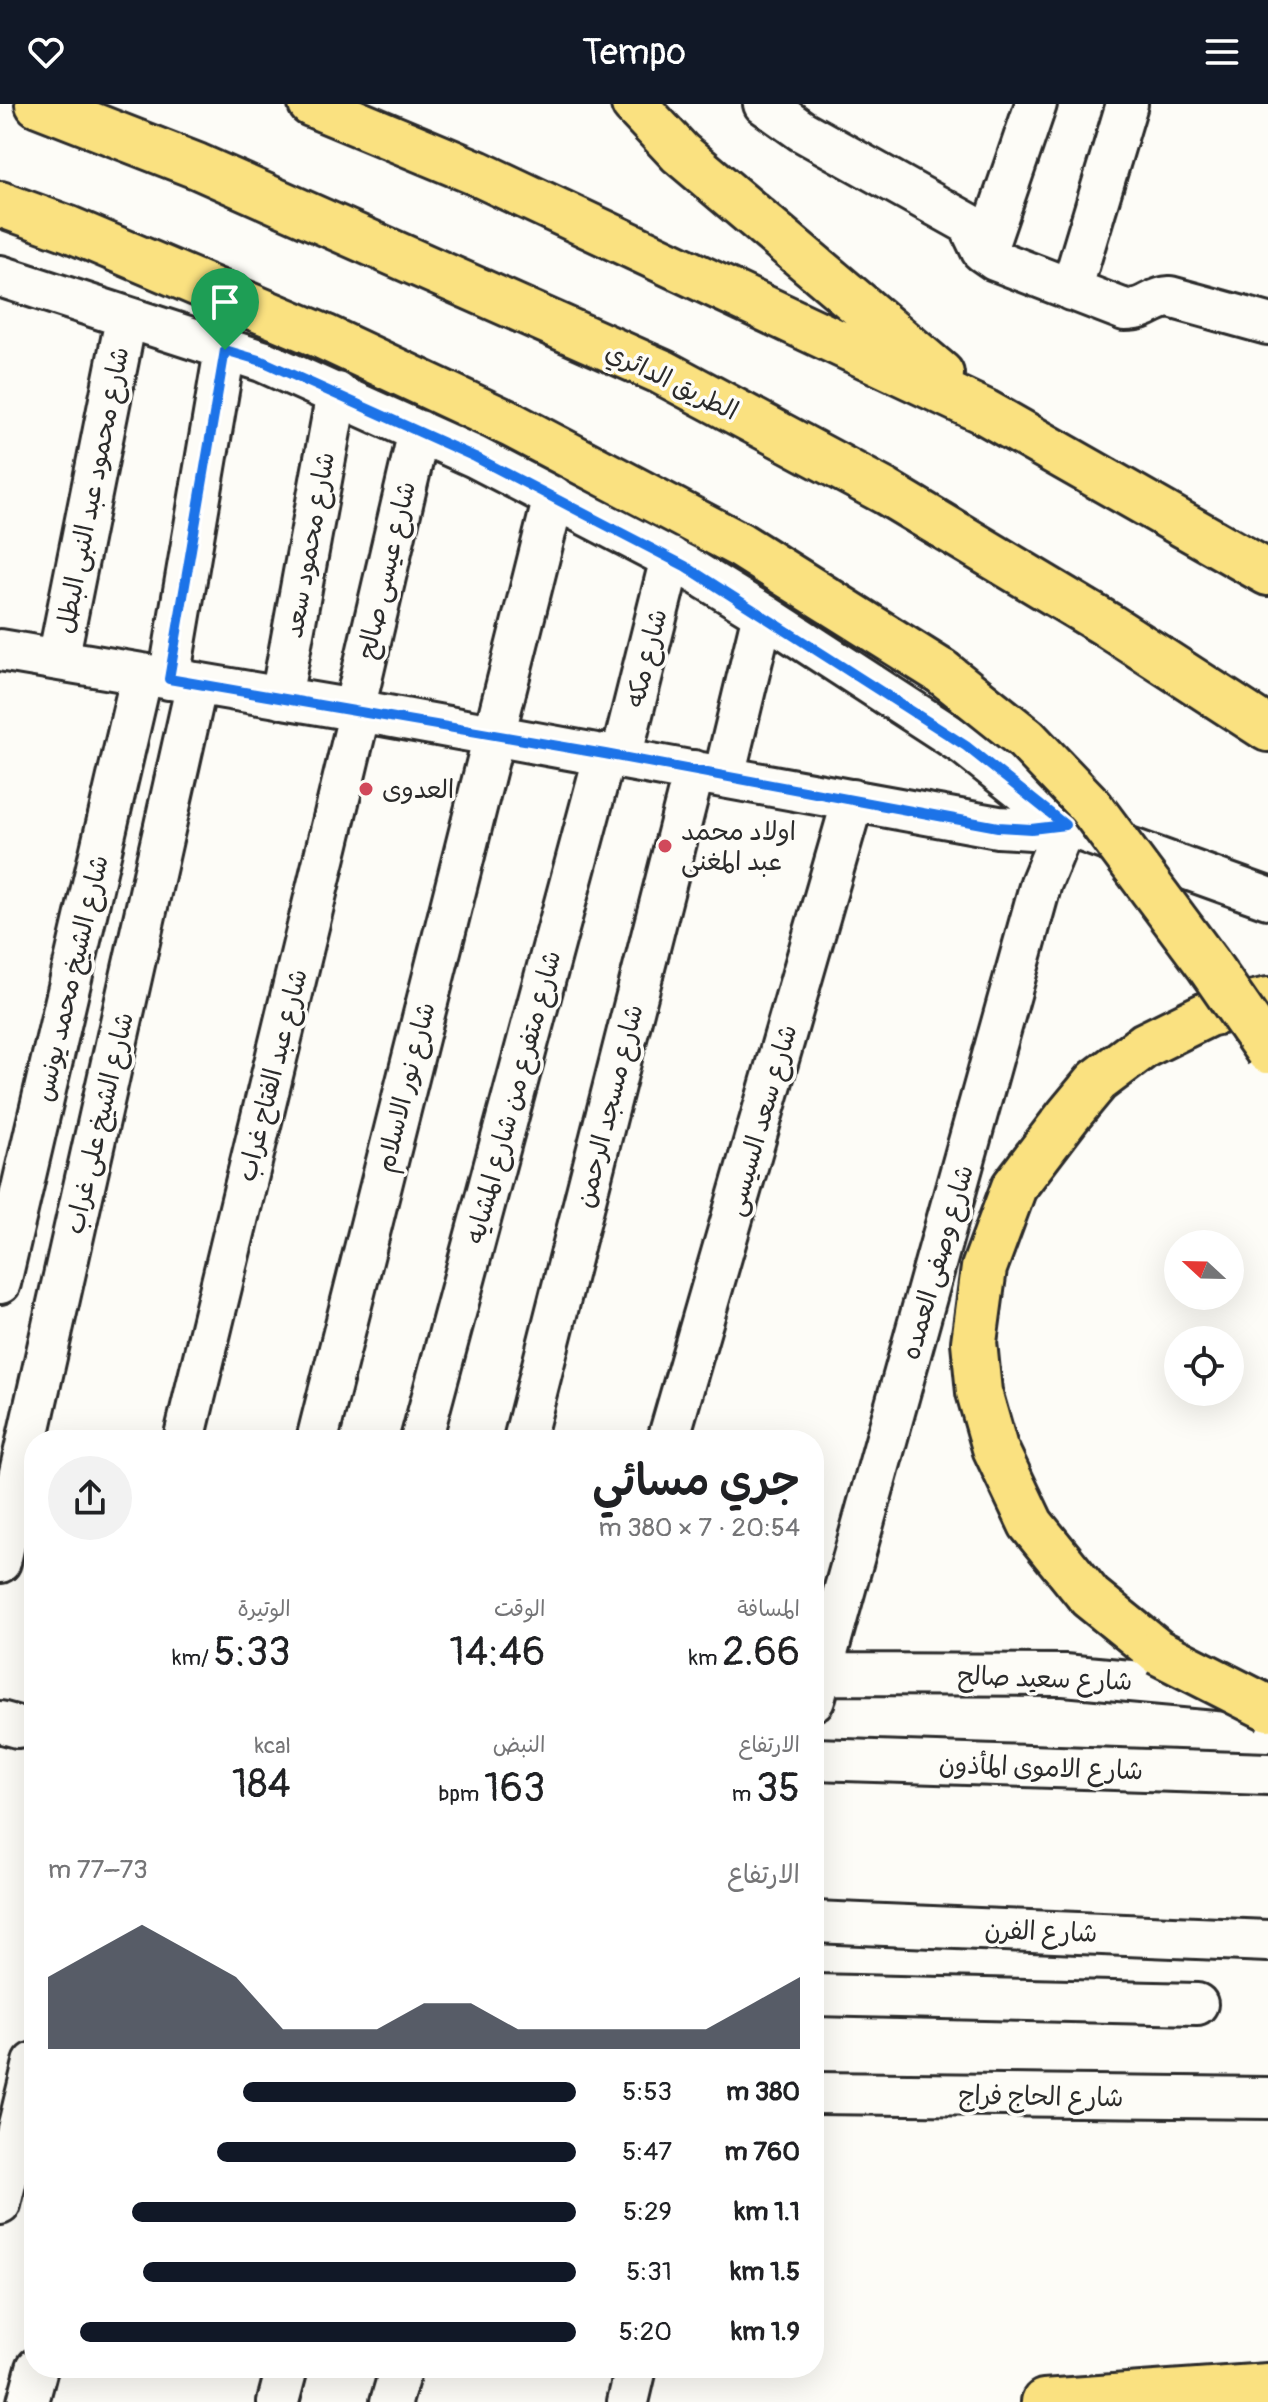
<!DOCTYPE html>
<html lang="ar">
<head>
<meta charset="utf-8">
<style>
	body { margin:0; font-family:Pangolin,"Playpen Sans Arabic",sans-serif; background:#f2f2f2; color:#202124; direction:rtl; height:100vh; display:flex; flex-direction:column; font-size:30px; white-space:nowrap }
	* { box-sizing:border-box; margin:0 }
	p { font-size:26px; color:#757577 }
	.icon { flex:none; width:44px; height:44px; fill:none; stroke:currentColor; stroke-width:2; stroke-linecap:round; stroke-linejoin:round }
	.map { position:relative; flex:1; overflow:hidden; direction:ltr }
	.drawer { position:absolute; left:24px; top:1326px; width:800px; height:948px; display:flex; flex-direction:column; background:#fff; border-radius:32px; box-shadow:0 8px 32px #0002; direction:rtl }
	.drawer>* { flex:none }
	.needle { width:52px; rotate:292deg }
	.buttons { position:absolute; left:1164px; top:1126px; display:grid; gap:16px }
	.buttons a { display:grid; place-items:center; width:80px; height:80px; border-radius:50%; background:#fff; box-shadow:0 8px 32px #0002; font-size:40px }
	.pin { position:absolute; display:grid; place-items:center; width:68px; height:68px; color:#fff; margin:-82px -34px; border-radius:50% 50% 50% 0; rotate:-45deg; box-shadow:0 0 8px #0007 }
	.pin .icon { rotate:45deg }
	.round { display:grid; place-items:center; flex:none; width:84px; height:84px; border-radius:42px; background:#f2f2f2 }
	.summary { display:flex; align-items:center; justify-content:space-between; height:136px; padding:0 24px }
	h1 { font-size:44px; font-weight:600; line-height:60px }
	.stats { display:grid; grid-template-columns:repeat(3,1fr); gap:12px; height:136px; padding:8px 24px }
	.stats div { display:grid; align-content:center }
	.stats b { font-size:40px; font-weight:600 }
	.stats small { font-size:22px; font-weight:400 }
	.stats p { font-size:22px }
	.chart { height:224px; padding:16px 24px }
	.chart p { display:flex; justify-content:space-between }
	.chart svg { width:100%; height:144px; margin-top:8px; fill:#111827; opacity:.7 }
	ul { padding:0 24px; list-style:none; font-size:26px }
	li { display:grid; grid-template-columns:128px 96px 1fr; align-items:center; height:60px }
	li i { height:20px; border-radius:10px; background:#111827 }
	header { display:flex; justify-content:space-between; align-items:center; height:104px; padding:0 24px; background:#111827; color:#fff; font-size:36px; font-weight:600 }
	.map>svg:first-child { display:block }
	.lines { fill:none; stroke-linecap:round; stroke-linejoin:round }
	.minor-casing { stroke:#2b2b2b; stroke-width:46 }
	.major-casing { stroke:#2b2b2b; stroke-width:50 }
	.highway-casing { stroke:#2b2b2b; stroke-width:50 }
	.minor { stroke:#fdfcf7; stroke-width:40 }
	.major { stroke:#fae180; stroke-width:44 }
	.highway { stroke:#fae180; stroke-width:44 }
	.highway-bridge-casing { stroke:#2b2b2b; stroke-width:50; stroke-linecap:butt }
	.highway-bridge { stroke:#fae180; stroke-width:44 }
	.route-casing { stroke:#fff; stroke-width:16 }
	.route { stroke:#1a73e8; stroke-width:10 }
	.poi-dot { fill:#d1495b; stroke:#fdfcf7; stroke-width:3 }
	.labels { text-anchor:middle; stroke-width:7; stroke-linejoin:round; paint-order:stroke }
	.street-label { font-size:26px; fill:#2b2b2b; stroke:#fdfcf7 }
	.poi-label { font-size:26px; fill:#2b2b2b; stroke:#fdfcf7; text-anchor:start }
</style>
</head>
<body>
<header><svg class="icon" aria-label="menu" viewBox="0 0 24 24"><path d="M4 6h16M4 12h16M4 18h16"/></svg>Tempo<svg class="icon" aria-label="heart" viewBox="0 0 24 24"><path d="M12 20l-8-8c-3-5 5-10 8-4 3-6 11-1 8 4z"/></svg></header>
<div class="map">
<svg width="1268" height="2298" viewBox="0 0 1268 2298">
	<rect width="100%" height="100%" fill="#fdfcf7"/>
	<filter id="ink" filterUnits="userSpaceOnUse"><feTurbulence type="fractalNoise" baseFrequency=".0125" numOctaves="2"/><feDisplacementMap in="SourceGraphic" scale="16" xChannelSelector="R" yChannelSelector="G"/><feConvolveMatrix kernelMatrix="1 2 1 2 8 2 1 2 1" color-interpolation-filters="sRGB"/></filter>
	<g filter="url(#ink)">
		<g class="lines">
			<defs>
				<path id="minor" d="M764 0 802 27 969 120 982 147 995 156 1125 206C1149 206 1151 194 1170 193L1268 220
					M985 149 1036 0
					M0 172 262 257 475 353 685 462 763 510 966 642 1065 721 1268 794
					M1071 186 1127 0
					M0 546 360 607 998 723 1031 725 1065 721
					M58 556 126 215
					M169 575 225 246
					M281 594 337 289
					M354 606 419 327
					M621 654 671 454
					M724 672 763 510
					M0 1179 142 570
					M184 1336 360 607
					M317 1336 554 393
					M421 1336 605 650
					M524 1336 694 667
					M668 1336 853 696
					M0 1458 197 579
					M822 1570 1064 1571 1229 1586
					M814 1596 1041 779 1065 721
					M0 1618 18 1623
					M814 1655 1268 1670
					M814 1818 1268 1837
					M814 1891 1197 1900
					M814 1989 1268 1994
					M0 2100 34 1959
					M28 2298 37 2264
					M278 2298 287 2264
					M391 2298 401 2264
					M628 2298 636 2264"/>
				<path id="major" d="M1044 2298 1268 2282"/>
				<path id="highway" d="M38 0 197 62 662 268 886 388 1106 520 1268 625
					M311 0 477 69 985 308 1268 469
					M634 0 680 49 941 270
					M0 100 69 125 324 233 512 321 740 441 942 568
					M1158 1548 1090 1493 1031 1420 995 1344 979 1288 974 1238 984 1164 1014 1083 1068 1012 1097 977 1145 941 1208 910 1268 896"/>
			</defs>
			<use href="#minor" class="minor-casing"/>
			<use href="#major" class="major-casing"/>
			<use href="#highway" class="highway-casing"/>
			<use href="#minor" class="minor"/>
			<use href="#major" class="major"/>
			<use href="#highway" class="highway"/>
			<defs>
				<path id="highway-bridge" d="M942 568 1026 635 1090 702 1207 859 1268 947
					M1158 1548 1268 1604"/>
			</defs>
			<use href="#highway-bridge" class="highway-bridge-casing"/>
			<use href="#highway-bridge" class="highway-bridge"/>
		</g>
	</g>
	<g class="lines" filter="url(#ink)">
		<defs>
			<path id="route" d="M225 246 262 257 475 353 685 462 966 642 1065 721 1031 725 998 723 605 650 169 575Z"/>
		</defs>
		<use href="#route" class="route-casing"/>
		<use href="#route" class="route"/>
	</g>
	<g class="poi-dot">
		<circle cx="366" cy="685" r="8"/>
		<circle cx="665" cy="742" r="8"/>
	</g>
	<g class="labels">
		<g class="street-label">
			<text transform="translate(672 277) rotate(26)" y="9">الطريق الدائري</text>
			<text transform="translate(92 386) rotate(-79)" y="9">شارع محمود عبد النبى البطل</text>
			<text transform="translate(309 441) rotate(-80)" y="9">شارع محمود سعد</text>
			<text transform="translate(386 466) rotate(-77)" y="9">شارع عيسى صالح</text>
			<text transform="translate(646 554) rotate(-76)" y="9">شارع مكه</text>
			<text transform="translate(71 874) rotate(-77)" y="9">شارع الشيخ محمد يونس</text>
			<text transform="translate(272 971) rotate(-76)" y="9">شارع عبد الفتاح غراب</text>
			<text transform="translate(405 983) rotate(-76)" y="9">شارع نور الاسلام</text>
			<text transform="translate(513 993) rotate(-75)" y="9">شارع متفرع من شارع المشايه</text>
			<text transform="translate(609 1002) rotate(-76)" y="9">شارع مسجد الرحمن</text>
			<text transform="translate(761 1016) rotate(-74)" y="9">شارع سعد السيسى</text>
			<text transform="translate(99 1019) rotate(-77)" y="9">شارع الشيخ على غراب</text>
			<text transform="translate(937 1158) rotate(-74)" y="9">شارع وصفى العمده</text>
			<text transform="translate(1045 1574) rotate(2)" y="9">شارع سعيد صالح</text>
			<text transform="translate(1041 1663) rotate(2)" y="9">شارع الاموى المأذون</text>
			<text transform="translate(1041 1827) rotate(2)" y="9">شارع الفرن</text>
			<text transform="translate(1041 1992) rotate(1)" y="9">شارع الحاج فراج</text>
		</g>
		<g class="poi-label">
			<text x="382" y="694">العدوى</text>
			<text x="681" y="736">اولاد محمد<tspan x="681" dy="30">عبد المغنى</tspan></text>
		</g>
	</g>
</svg>
<div class="buttons">
<a><svg class="needle" viewBox="-14 -14 28 28"><path d="M0-13l5 13h-10z" fill="#e53935"/><path d="M0 13l5-13h-10z" fill="#757577"/></svg></a>
<a><svg class="icon" aria-label="locate" viewBox="0 0 24 24"><circle cx="12" cy="12" r="6"/><path d="M12 2v4M12 18v4M2 12h4M18 12h4"/></svg></a>
</div>
<div class="pin" style="left:225px;top:246px;background:#1e9e55"><svg class="icon" aria-label="arrive" viewBox="0 0 24 24"><path d="M6 21V4h12l-3 4 3 4H6"/></svg></div>
<section class="drawer">
<div class="summary"><div><h1>جري مسائي</h1><p>20:54 · 7 × 380 m</p></div><a class="round"><svg class="icon" aria-label="share" viewBox="0 0 24 24"><path d="M12 15V3M7 8l5-5 5 5M5 13v7h14v-7"/></svg></a></div>
<div class="stats">
<div><p>المسافة</p><b>2.66<small> km</small></b></div>
<div><p>الوقت</p><b>14:46</b></div>
<div><p>الوتيرة</p><b>5:33<small> /km</small></b></div>
</div>
<div class="stats">
<div><p>الارتفاع</p><b>35<small> m</small></b></div>
<div><p>النبض</p><b>163<small> bpm</small></b></div>
<div><p>kcal</p><b>184</b></div>
</div>
<div class="chart"><p><span>الارتفاع</span>73–77 m</p>
<svg viewBox="0 0 160 44" preserveAspectRatio="none"><path d="M0 44V22L10 14L20 6L30 14L40 22L50 38L60 38L70 38L80 30L90 30L100 38L110 38L120 38L130 38L140 38L150 30L160 22V44z"/></svg>
</div>
<ul>
<li><b>380 m</b>5:53<i style="width:63%"></i></li>
<li><b>760 m</b>5:47<i style="width:68%"></i></li>
<li><b>1.1 km</b>5:29<i style="width:84%"></i></li>
<li><b>1.5 km</b>5:31<i style="width:82%"></i></li>
<li><b>1.9 km</b>5:20<i style="width:94%"></i></li>
</ul>
</section>
</div>
</body>
</html>
